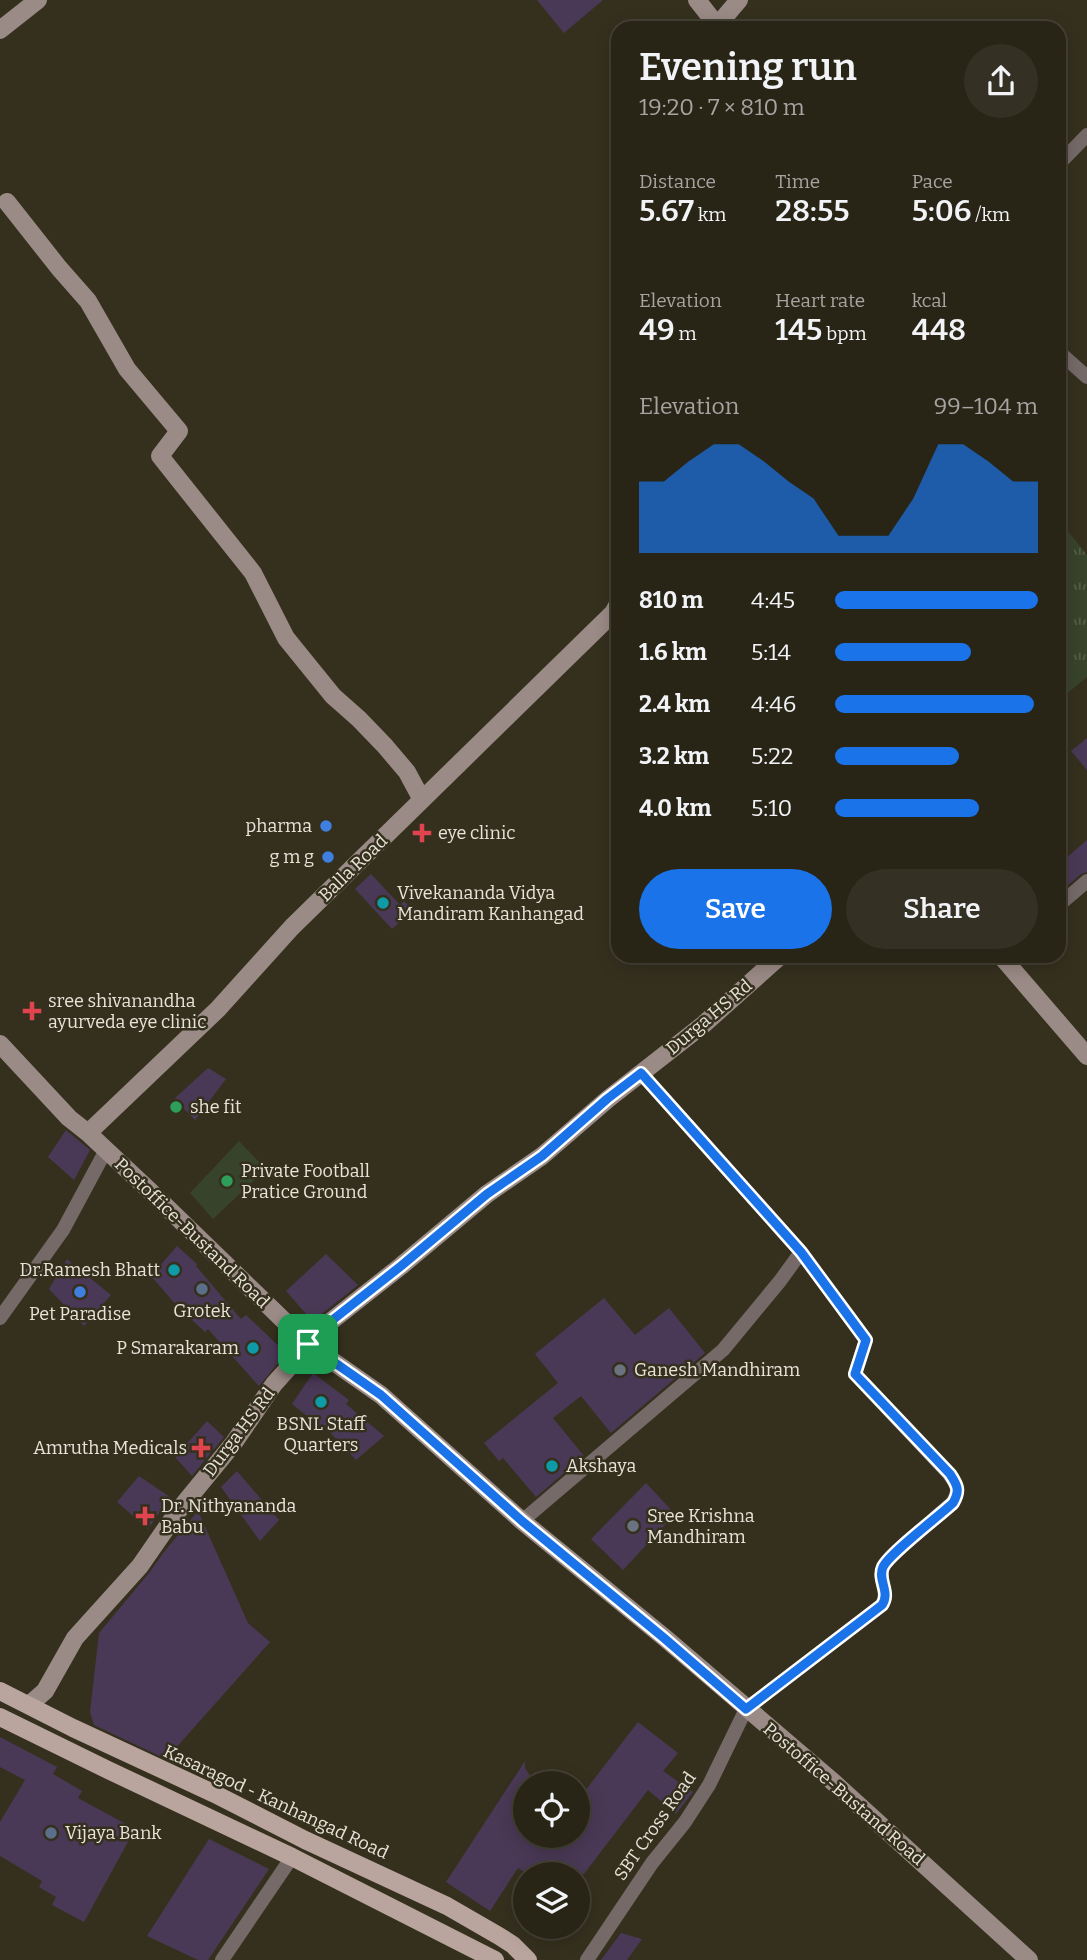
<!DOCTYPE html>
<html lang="en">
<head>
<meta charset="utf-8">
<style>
	body { margin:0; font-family:Bitter,serif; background:#343023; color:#f1f3f6; height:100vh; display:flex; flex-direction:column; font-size:26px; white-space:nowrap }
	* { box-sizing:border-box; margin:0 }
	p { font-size:23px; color:#a5a4a1 }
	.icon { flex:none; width:38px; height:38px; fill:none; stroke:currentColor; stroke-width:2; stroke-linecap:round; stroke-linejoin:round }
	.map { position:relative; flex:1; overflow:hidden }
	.details { position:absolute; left:611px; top:21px; width:455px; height:942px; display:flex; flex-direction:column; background:#282416; border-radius:21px; box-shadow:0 4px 18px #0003,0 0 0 2px #444135 }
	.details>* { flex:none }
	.fabs { position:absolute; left:513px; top:1771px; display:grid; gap:14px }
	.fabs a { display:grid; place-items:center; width:77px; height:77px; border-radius:50%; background:#282416; box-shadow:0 4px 18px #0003,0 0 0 2px #444135; font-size:35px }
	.pin { position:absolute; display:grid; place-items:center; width:60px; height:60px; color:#fff; margin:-30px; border-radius:14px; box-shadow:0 4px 10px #0006 }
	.round { display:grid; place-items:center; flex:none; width:74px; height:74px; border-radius:37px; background:#343023 }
	.summary { display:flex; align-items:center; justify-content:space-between; height:119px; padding:0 28px }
	h1 { font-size:38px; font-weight:600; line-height:52px }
	.figures { display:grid; grid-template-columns:repeat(3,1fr); gap:10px; height:119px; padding:7px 28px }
	.figures div { display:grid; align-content:center }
	.figures b { font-size:30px; font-weight:600 }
	.figures small { font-size:19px; font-weight:400 }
	.figures p { font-size:19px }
	.chart { height:196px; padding:14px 28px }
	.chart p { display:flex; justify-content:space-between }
	.chart svg { width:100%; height:126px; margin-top:7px; fill:#1a73e8; opacity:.7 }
	.action { display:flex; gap:14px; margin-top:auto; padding:14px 28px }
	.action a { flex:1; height:80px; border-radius:42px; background:#1a73e8; color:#fff; font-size:28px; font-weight:600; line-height:80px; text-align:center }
	.action a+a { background:#343023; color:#f1f3f6 }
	ul { padding:0 28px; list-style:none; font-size:23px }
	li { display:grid; grid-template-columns:112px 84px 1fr; align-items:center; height:52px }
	li i { height:18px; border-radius:9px; background:#1a73e8 }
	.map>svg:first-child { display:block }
	.grass { fill:url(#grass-tufts) }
	.pitch { fill:#38432c }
	.building { fill:#4a3956 }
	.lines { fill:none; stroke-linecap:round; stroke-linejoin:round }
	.street { stroke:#756a67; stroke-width:14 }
	.secondary { stroke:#9b8b86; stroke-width:18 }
	.primary { stroke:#b9a49e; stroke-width:18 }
	.route-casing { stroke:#fff; stroke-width:14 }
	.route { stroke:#1a73e8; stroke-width:9 }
	.shop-dot { fill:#3f7fe0; stroke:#35301e; stroke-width:2.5 }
	.health-dot { fill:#e0444e; stroke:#35301e; stroke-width:2.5 }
	.culture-dot { fill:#0f9aa8; stroke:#35301e; stroke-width:2.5 }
	.leisure-dot { fill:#2e9e5b; stroke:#35301e; stroke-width:2.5 }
	.service-dot { fill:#5c6f8a; stroke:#35301e; stroke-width:2.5 }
	.worship-dot { fill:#6b7280; stroke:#35301e; stroke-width:2.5 }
	.labels { text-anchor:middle; stroke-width:5; stroke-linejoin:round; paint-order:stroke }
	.poi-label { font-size:18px; fill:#e7e3d8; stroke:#35301e; text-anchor:start }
	.street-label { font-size:18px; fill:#e7e3d8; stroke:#35301e }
</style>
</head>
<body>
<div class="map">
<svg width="1087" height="1960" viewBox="0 0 1087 1960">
	<defs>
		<pattern id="grass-tufts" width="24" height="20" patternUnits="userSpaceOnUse" patternTransform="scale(1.75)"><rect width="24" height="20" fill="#38432c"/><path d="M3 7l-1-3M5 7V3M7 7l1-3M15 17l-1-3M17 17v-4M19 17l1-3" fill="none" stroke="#555e4a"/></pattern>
	</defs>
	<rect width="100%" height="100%" fill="#35301e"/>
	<path class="grass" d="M1059 520 1087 555V677L1059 700Z"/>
	<path class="pitch" d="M239 1141 266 1169 213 1219 190 1193Z"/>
	<path class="building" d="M537 0H603L564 33Z
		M1087 738V770L1071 751Z
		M1087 840V872L1081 874 1059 893V864Z
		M371 874 400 905 404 901 413 910 392 929 355 889Z
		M208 1068 226 1079 195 1120 174 1099Z
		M66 1130 90 1150 74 1180 48 1157Z
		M177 1246 197 1264 196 1266 241 1319 246 1315 286 1353 259 1386 208 1329 205 1332 177 1306 151 1276Z
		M326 1254 358 1285 323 1313 314 1323 286 1291Z
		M67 1259 111 1295 84 1326 49 1289Z
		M604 1298 635 1335 669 1308 705 1353 611 1433 581 1396 553 1418 584 1456 536 1497 503 1458 499 1461 484 1443 558 1383 535 1354Z
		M313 1373 349 1400 346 1404 384 1436 356 1460 325 1427 323 1429 292 1404Z
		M207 1421 224 1437 192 1476 175 1457Z
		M237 1471 279 1520 260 1541 221 1487Z
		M139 1476 170 1497 148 1529 117 1502Z
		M646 1483 675 1514 623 1570 591 1539Z
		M198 1511 248 1623 270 1642 166 1759 94 1725 90 1712 99 1633 149 1573 164 1552Z
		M638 1722 678 1753 663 1771 693 1792 676 1814 648 1790 584 1874H527L518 1868 490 1911 446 1882 525 1761V1768L535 1783H525V1836H578V1800Z
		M0 1737 57 1767 53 1774 82 1791 78 1798 135 1829 84 1922 52 1905 56 1897 39 1887 42 1881 0 1856V1822L25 1780 0 1767Z
		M209 1839 269 1869 208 1960H198L147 1936Z
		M621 1933 642 1939 627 1960H601Z"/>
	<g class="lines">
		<path class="street" d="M1059 164 1087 135
			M1059 352 1087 377
			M1059 905 1087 881
			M0 1318 63 1230 106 1150
			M522 1521 723 1350 780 1281 801 1252
			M222 1960 292 1857
			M587 1960 652 1863 685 1822 709 1785 746 1709 882 1605C890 1592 877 1580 883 1567 889 1554 939 1516 952 1503 960 1491 958 1486 949 1474L855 1374 866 1340 801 1252 641 1073"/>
		<path class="secondary" d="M697 0 719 28
			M717 26 739 0
			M0 30 38 0
			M7 202 59 268 88 301 127 369 179 431 160 456 253 573 286 638 333 696 359 719 385 746 407 772 422 800
			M1001 956 1087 1056
			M0 1044 69 1118 88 1133 151 1192 308 1344 381 1395 522 1521 665 1638 831 1780 1029 1960
			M88 1133 218 1009 292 927 613 613 618 604
			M29 1705 45 1691 75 1638 140 1566 178 1511 233 1444 274 1384 330 1322 401 1266 487 1194 542 1156 608 1099 704 1024 780 956"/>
		<path class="primary" d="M0 1691 73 1728 215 1794 305 1840 447 1906 499 1936 513 1945 528 1960
			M0 1717 108 1770 292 1857 495 1960"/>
	</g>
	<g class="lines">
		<defs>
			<path id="route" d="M641 1073 801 1252 866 1340 855 1374 950 1474C958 1486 960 1491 953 1503 939 1516 889 1554 883 1567 877 1580 891 1592 882 1605L746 1709 664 1638 522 1521 381 1395 308 1344 330 1322 401 1266 487 1194 542 1156 607 1099Z"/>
		</defs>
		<use href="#route" class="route-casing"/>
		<use href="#route" class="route"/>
	</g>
	<g class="shop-dot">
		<circle cx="326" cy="826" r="7"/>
		<circle cx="328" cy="857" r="7"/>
		<circle cx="80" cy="1292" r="7"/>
	</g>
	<g class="health-dot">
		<path d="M418.5 822.5h7v7h7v7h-7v7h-7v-7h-7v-7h7z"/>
		<path d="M28.5 1000.5h7v7h7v7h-7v7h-7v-7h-7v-7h7z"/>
		<path d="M197.5 1437.5h7v7h7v7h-7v7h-7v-7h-7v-7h7z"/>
		<path d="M141.5 1505.5h7v7h7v7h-7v7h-7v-7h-7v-7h7z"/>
	</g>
	<g class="culture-dot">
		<circle cx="383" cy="903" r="7"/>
		<circle cx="174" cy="1270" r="7"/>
		<circle cx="253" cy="1348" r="7"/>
		<circle cx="321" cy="1402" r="7"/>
		<circle cx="552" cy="1466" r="7"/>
	</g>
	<g class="leisure-dot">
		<circle cx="176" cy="1107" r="7"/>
		<circle cx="227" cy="1181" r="7"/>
	</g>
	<g class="service-dot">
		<circle cx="202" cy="1289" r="7"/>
		<circle cx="51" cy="1833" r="7"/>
	</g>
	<g class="worship-dot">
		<circle cx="620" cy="1370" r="7"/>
		<circle cx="633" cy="1526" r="7"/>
	</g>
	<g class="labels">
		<g class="poi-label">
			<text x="312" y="832" text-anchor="end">pharma</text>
			<text x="438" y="839">eye clinic</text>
			<text x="314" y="863" text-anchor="end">g m g</text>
			<text x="397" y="899">Vivekananda Vidya<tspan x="397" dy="21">Mandiram Kanhangad</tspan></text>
			<text x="48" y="1007">sree shivanandha<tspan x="48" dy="21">ayurveda eye clinic</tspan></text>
			<text x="190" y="1113">she fit</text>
			<text x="241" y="1177">Private Football<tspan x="241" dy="21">Pratice Ground</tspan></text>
			<text x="160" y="1276" text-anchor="end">Dr.Ramesh Bhatt</text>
			<text x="202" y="1317" text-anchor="middle">Grotek</text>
			<text x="80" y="1320" text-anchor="middle">Pet Paradise</text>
			<text x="239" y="1354" text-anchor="end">P Smarakaram</text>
			<text x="634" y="1376">Ganesh Mandhiram</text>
			<text x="321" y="1430" text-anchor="middle">BSNL Staff<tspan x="321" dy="21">Quarters</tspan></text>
			<text x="187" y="1454" text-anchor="end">Amrutha Medicals</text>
			<text x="566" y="1472">Akshaya</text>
			<text x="161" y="1512">Dr. Nithyananda<tspan x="161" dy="21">Babu</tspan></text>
			<text x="647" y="1522">Sree Krishna<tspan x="647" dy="21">Mandhiram</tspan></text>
			<text x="65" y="1839">Vijaya Bank</text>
		</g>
		<g class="street-label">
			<text transform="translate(353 868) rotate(-44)" y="6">Balla Road</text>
			<text transform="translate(709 1017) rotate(-40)" y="6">Durga HS Rd</text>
			<text transform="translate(192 1233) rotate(44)" y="6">Postoffice-Bustand Road</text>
			<text transform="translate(239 1432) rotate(-53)" y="6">Durga HS Rd</text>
			<text transform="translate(844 1794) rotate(41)" y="6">Postoffice-Bustand Road</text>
			<text transform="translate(276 1802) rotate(25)" y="6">Kasaragod - Kanhangad Road</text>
			<text transform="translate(655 1826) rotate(-55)" y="6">SBT Cross Road</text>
		</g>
	</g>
</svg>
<div class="fabs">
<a><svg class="icon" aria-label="locate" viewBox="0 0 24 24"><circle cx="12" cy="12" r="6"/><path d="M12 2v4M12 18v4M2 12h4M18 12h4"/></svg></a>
<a><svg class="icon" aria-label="layers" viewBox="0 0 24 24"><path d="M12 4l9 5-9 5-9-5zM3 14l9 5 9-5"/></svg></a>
</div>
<div class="pin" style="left:308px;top:1344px;background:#1e9e55"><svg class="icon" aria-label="arrive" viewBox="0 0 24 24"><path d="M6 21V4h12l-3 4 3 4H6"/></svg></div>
<section class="details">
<div class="summary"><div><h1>Evening run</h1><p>19:20 · 7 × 810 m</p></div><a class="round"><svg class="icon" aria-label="share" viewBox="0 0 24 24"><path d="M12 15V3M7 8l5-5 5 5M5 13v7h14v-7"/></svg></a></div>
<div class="figures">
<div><p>Distance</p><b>5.67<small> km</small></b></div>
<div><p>Time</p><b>28:55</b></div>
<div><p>Pace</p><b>5:06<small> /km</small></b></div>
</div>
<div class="figures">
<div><p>Elevation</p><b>49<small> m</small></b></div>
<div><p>Heart rate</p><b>145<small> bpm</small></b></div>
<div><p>kcal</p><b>448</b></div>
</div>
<div class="chart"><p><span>Elevation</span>99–104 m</p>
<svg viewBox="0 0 160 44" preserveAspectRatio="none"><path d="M0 44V19L10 19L20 12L30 6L40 6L50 12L60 19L70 25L80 38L90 38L100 38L110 25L120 6L130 6L140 12L150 19L160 19V44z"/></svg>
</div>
<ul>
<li><b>810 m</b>4:45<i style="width:100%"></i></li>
<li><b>1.6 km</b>5:14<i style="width:67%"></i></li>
<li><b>2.4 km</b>4:46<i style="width:98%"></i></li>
<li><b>3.2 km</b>5:22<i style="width:61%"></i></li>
<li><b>4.0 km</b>5:10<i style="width:71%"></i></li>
</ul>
<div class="action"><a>Save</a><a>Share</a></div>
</section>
</div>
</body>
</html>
